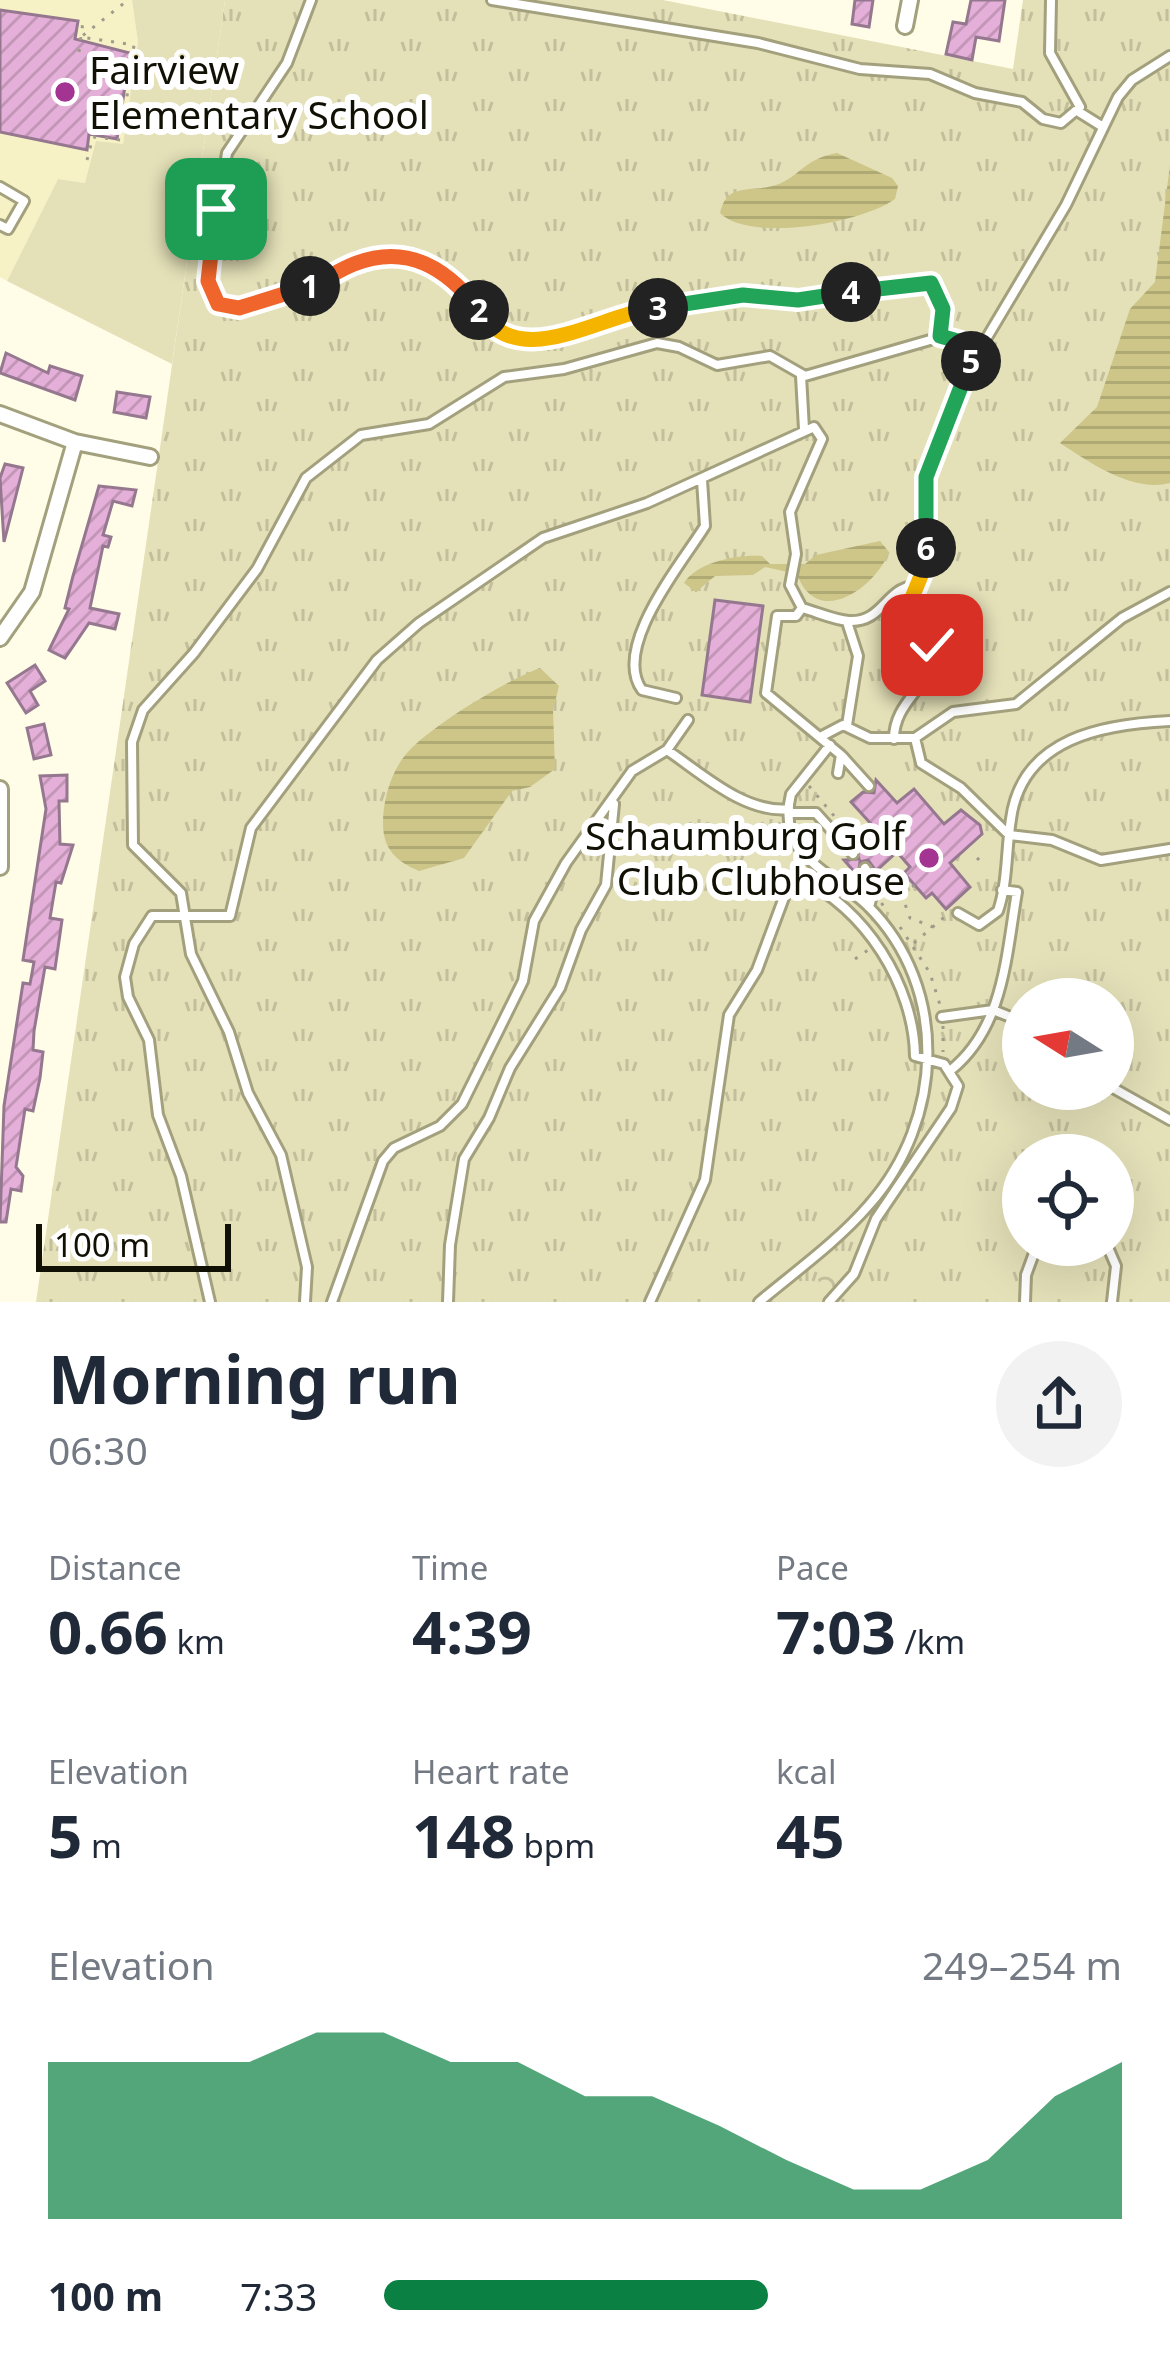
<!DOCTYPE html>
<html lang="en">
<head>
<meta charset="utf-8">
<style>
	body { margin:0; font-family:"Noto Sans",sans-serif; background:#f2f2f3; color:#1f2937; height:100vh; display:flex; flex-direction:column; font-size:45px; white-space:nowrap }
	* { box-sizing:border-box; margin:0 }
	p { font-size:39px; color:#747a83 }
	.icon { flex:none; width:66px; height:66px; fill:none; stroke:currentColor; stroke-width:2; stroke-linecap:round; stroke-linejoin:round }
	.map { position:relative; height:1302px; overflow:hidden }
	.panel { display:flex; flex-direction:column; background:#fff; flex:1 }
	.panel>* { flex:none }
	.needle { width:78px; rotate:281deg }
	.tools { position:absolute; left:1002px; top:978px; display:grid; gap:24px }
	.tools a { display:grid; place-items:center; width:132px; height:132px; border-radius:50%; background:#fff; box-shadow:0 12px 48px #0002; font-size:60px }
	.scale { position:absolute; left:36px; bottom:30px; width:195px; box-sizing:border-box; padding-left:12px; border:6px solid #111004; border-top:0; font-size:33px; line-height:42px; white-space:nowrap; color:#111004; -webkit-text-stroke:9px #fff; paint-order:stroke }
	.pin { position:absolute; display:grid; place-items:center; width:102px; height:102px; color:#fff; margin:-51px; border-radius:24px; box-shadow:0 6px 18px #0006 }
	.km { position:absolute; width:60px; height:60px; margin:-30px; border-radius:50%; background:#222; color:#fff; font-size:33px; line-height:60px; text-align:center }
	.round { display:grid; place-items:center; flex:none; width:126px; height:126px; border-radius:63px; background:#f2f2f3 }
	.head { display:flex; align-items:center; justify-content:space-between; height:204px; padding:0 48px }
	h1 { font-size:66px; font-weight:700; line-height:90px }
	.metrics { display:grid; grid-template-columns:repeat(3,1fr); gap:18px; height:204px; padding:12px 48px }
	.metrics div { display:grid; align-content:center }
	.metrics b { font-size:60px; font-weight:700 }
	.metrics small { font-size:33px; font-weight:400 }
	.metrics p { font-size:33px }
	.chart { height:336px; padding:24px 48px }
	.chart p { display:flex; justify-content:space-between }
	.chart svg { width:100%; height:216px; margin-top:12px; fill:#0b8043; opacity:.7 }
	ul { padding:0 48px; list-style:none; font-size:39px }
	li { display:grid; grid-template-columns:192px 144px 1fr; align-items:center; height:90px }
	li i { height:30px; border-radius:15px; background:#0b8043 }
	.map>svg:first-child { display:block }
	.built { fill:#f7f2c6 }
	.grass { fill:url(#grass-tufts); fill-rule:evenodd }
	.forest { fill:url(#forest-crowns) }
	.park { fill:#e4e0b8 }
	.water { fill:url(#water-rules) }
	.building { fill:url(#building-hatch); stroke:#95788f; stroke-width:3 }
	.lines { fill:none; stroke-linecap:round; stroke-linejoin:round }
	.service-casing { stroke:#a3a07d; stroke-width:14 }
	.minor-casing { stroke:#a3a07d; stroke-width:20 }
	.path { stroke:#9e9c8b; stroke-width:3; stroke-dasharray:3 9; stroke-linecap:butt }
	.service { stroke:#fff; stroke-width:8 }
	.minor { stroke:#fff; stroke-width:14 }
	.split-1-casing { stroke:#fff; stroke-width:24 }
	.split-2-casing { stroke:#fff; stroke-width:24 }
	.split-3-casing { stroke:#fff; stroke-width:24 }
	.split-4-casing { stroke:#fff; stroke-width:24 }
	.split-5-casing { stroke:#fff; stroke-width:24 }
	.split-6-casing { stroke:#fff; stroke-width:24 }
	.split-7-casing { stroke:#fff; stroke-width:24 }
	.split-1 { stroke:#f0652b; stroke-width:15 }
	.split-2 { stroke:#f0652b; stroke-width:15 }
	.split-3 { stroke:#f5b400; stroke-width:15 }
	.split-4 { stroke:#22a559; stroke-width:15 }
	.split-5 { stroke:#22a559; stroke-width:15 }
	.split-6 { stroke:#22a559; stroke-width:15 }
	.split-7 { stroke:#f5b400; stroke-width:15 }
	.poi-dot { fill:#a33492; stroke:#fff; stroke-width:4.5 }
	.labels { text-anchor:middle; stroke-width:12; stroke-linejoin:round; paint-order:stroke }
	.poi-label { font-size:39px; fill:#111004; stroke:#fff; text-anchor:start }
</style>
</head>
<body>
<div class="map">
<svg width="1170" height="1302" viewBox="0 0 1170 1302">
	<defs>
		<pattern id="grass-tufts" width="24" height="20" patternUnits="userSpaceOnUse" patternTransform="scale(3)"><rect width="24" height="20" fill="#e4e0b8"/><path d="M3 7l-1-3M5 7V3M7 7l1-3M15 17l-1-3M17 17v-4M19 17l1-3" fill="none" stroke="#c3bf9d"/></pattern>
		<pattern id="forest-crowns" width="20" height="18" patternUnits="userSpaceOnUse" patternTransform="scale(3)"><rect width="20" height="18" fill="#e4e0b8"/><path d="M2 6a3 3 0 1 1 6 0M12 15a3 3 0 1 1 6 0" fill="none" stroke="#c3bf9d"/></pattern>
		<pattern id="water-rules" width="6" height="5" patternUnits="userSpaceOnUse" patternTransform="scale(3)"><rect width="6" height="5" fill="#cdc688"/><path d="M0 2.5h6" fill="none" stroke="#afa974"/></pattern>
		<pattern id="building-hatch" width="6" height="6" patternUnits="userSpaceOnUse" patternTransform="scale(3)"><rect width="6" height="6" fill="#e4afd8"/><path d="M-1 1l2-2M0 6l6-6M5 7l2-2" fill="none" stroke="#c396b8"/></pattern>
	</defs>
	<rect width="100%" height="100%" fill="#fffde7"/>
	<path class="built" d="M0 0H132L138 42 123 145 85 183 58 179 7 281 0 277Z"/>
	<path class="grass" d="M225 0H663L1013 69 1023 0H1170V1302H36ZM1023 999H1113V1089H1023ZM1023 1155H1113V1245H1023Z"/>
	<path class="forest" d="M837 1260 845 1264 849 1276 834 1294H824L817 1277Z"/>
	<path class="park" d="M132 0H225L172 364 7 281 58 179 85 183 96 141 123 144 138 42Z"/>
	<path class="water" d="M837 153 892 178 898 186 895 199C862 223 750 243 720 213 727 181 752 193 776 185 800 177 803 159 837 153Z
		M1170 165V483C1133 493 1089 462 1060 443L1097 407 1130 309 1155 282Z
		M880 541 889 552C876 587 817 630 797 574L765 567 753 575 715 576 696 592 684 583C697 562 738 554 762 556L770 564H805L816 555Z
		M540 668 559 686 553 710 555 769 530 787 512 791 464 858 419 871C396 861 383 849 383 823 383 800 391 771 407 753 431 726 505 681 540 668Z"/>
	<path class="building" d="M855 0H873L869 27 852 24Z
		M971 0H1005L999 41 976 37 972 60 946 54 953 22 966 24Z
		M0 10 78 21 75 39 130 53 117 139 89 134 87 150 0 132Z
		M6 353 48 373 50 366 82 376 75 400 0 373Z
		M117 392 150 397 146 418 114 412Z
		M5 464 23 468 4 542 0 478Z
		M99 486 136 490 132 506 113 501 103 535 111 537 108 547 103 546 90 608 119 614 115 629 89 623 65 658 49 650 69 609 65 608 73 576Z
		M715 600 763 606 750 702 702 695Z
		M35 665 45 681 30 691 38 705 26 713 7 683Z
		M44 724 51 755 34 759 27 728Z
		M67 775V801H59L60 844 73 845 61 883 56 882 50 918 62 920 55 969 45 967 34 1031 33 1050 43 1052 40 1078 33 1111 25 1109 16 1167 23 1176 21 1191 11 1189 6 1222H0L4 1106 23 983 30 984 34 962 23 960 46 809 40 776Z
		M876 780 897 803 914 789 944 824 961 810 980 825 982 834 950 863 970 887 946 909 932 893 926 898 904 873 910 867 897 852 876 871 868 860 860 862 858 876 844 860 859 859 853 842 872 825 851 802 863 792 874 793Z"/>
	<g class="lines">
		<defs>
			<path id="service" d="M492 0 758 43 860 69 930 74 975 93 1022 102 1043 119 1061 123 1080 107 1050 53 1051 0
				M1079 112 1103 127
				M0 187 24 201 8 229 0 225
				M940 336 978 347
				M801 376 804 429
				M847 622 858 656 847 725
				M676 698 642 690C611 647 683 562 705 526L702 480
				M822 736 843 725 870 738H915L953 712 1016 704 1122 618 1170 592
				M915 738 921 763 961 788 1009 835 1052 840 1101 860 1170 849
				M894 739C894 704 924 691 934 659L909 599 926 563 927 477 961 381 1066 205 1118 97 1132 80 1170 56
				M667 750C701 773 745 814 789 809
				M842 756 869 786
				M838 773 841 755 766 693 777 616H796L802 608C817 612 834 620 849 621 882 623 886 589 913 586
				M790 813H816L853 854
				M865 868 875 885 869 907
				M958 913 979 925 998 911C1008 882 1006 849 1011 819 1022 737 1105 724 1170 721
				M942 1017 993 1010 1023 1022
				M951 1070C1004 1027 1006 956 1017 892L1002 890
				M1113 1088 1170 1120
				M1107 1245 1116 1266 1112 1302
				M210 1302 181 1176 158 1115 149 1040 128 997 125 977 134 944 152 916H230L251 828 377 660 419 623 543 538 647 503 814 427 822 439 790 512 796 554 790 585 802 608
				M305 1302 307 1267 281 1155 248 1093 229 1032 191 954 181 893 133 845 132 742 143 710 194 653 257 569 306 478 361 435 429 424 504 377 564 369 657 343 679 347 717 365 770 356 805 376 937 338 944 323 938 289 919 280 807 299 743 295 635 311 531 341 493 328 438 267 412 257 360 262 311 285 239 308 222 307 211 293 208 269 227 153 287 63 311 0
				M332 1302 383 1161 394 1148 440 1126 462 1104 523 981 534 921 566 863 632 771 667 750 688 720
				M448 1302 450 1245 464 1159 489 1118 510 1068 560 988 581 930 606 885 614 804
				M650 1302 705 1180 729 1015 757 970 789 884 799 878C865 907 914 986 915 1056L944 1064 958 1086 951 1108 876 1219 854 1274 829 1302
				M759 1302C796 1271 837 1242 869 1205 944 1120 950 988 868 906 835 873 775 857 791 794L830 745
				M1025 1302 1026 1275 1037 1245"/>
			<path id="minor" d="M905 26 910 0
				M0 414 75 442 150 457
				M0 638 32 592 75 442
				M0 789V867"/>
		</defs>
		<use href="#service" class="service-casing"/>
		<use href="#minor" class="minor-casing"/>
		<path class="path" d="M79 52 83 21
			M87 160 93 137 121 140 134 45 81 37 128 0
			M809 786 845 829
			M977 860 983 854
			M883 877 904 901 910 918 933 927
			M881 905 915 885
			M900 927 930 973 940 1005
			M914 943 948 914
			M855 959 868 950
			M943 1026V1052"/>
		<use href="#service" class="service"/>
		<use href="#minor" class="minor"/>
	</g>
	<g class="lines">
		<defs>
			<path id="split-1" d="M216 209 208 281 218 304 239 308 310 286"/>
			<path id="split-2" d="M310 286C326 280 338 270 354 264 407 243 447 268 479 310"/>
			<path id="split-3" d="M479 310C519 375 601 313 658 308"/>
			<path id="split-4" d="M658 308 743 295 798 300 851 292"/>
			<path id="split-5" d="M851 292 931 283 943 309 940 336 979 347 971 361"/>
			<path id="split-6" d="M926 548V477L971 361"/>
			<path id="split-7" d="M926 548 925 566 909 605 932 645"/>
		</defs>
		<use href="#split-1" class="split-1-casing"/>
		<use href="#split-2" class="split-2-casing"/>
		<use href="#split-3" class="split-3-casing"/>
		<use href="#split-4" class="split-4-casing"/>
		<use href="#split-5" class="split-5-casing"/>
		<use href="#split-6" class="split-6-casing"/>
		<use href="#split-7" class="split-7-casing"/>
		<use href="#split-1" class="split-1"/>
		<use href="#split-2" class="split-2"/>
		<use href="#split-3" class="split-3"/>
		<use href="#split-4" class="split-4"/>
		<use href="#split-5" class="split-5"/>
		<use href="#split-6" class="split-6"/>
		<use href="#split-7" class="split-7"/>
	</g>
	<g class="poi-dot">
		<circle cx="65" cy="92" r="12"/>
		<circle cx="929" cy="858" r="12"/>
	</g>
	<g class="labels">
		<g class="poi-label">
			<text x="89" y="84">Fairview<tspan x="89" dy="45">Elementary School</tspan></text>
			<text x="905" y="850" text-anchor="end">Schaumburg Golf<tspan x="905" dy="45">Club Clubhouse</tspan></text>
		</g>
	</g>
</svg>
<div class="tools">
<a><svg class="needle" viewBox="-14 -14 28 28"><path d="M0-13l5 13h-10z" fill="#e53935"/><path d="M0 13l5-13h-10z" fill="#747a83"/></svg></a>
<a><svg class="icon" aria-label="locate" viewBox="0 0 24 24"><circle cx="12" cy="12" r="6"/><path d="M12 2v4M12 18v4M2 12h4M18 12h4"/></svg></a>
</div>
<div class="scale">100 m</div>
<div class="pin" style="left:216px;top:209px;background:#1e9e55"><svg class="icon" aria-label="arrive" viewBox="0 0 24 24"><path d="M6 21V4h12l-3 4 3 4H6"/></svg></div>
<div class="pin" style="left:932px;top:645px;background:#d93025"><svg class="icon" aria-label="check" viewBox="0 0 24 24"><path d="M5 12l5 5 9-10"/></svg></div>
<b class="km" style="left:310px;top:286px">1</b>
<b class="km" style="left:479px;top:310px">2</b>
<b class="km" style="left:658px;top:308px">3</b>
<b class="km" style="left:851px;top:292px">4</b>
<b class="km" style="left:971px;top:361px">5</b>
<b class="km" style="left:926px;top:548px">6</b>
</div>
<section class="panel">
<div class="head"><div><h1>Morning run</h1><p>06:30</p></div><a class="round"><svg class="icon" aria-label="share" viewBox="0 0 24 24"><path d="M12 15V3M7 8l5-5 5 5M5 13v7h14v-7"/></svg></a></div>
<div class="metrics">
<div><p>Distance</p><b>0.66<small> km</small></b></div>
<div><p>Time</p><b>4:39</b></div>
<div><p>Pace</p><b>7:03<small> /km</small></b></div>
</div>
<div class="metrics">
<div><p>Elevation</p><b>5<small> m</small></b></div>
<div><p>Heart rate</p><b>148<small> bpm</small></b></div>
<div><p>kcal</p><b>45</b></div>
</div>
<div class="chart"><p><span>Elevation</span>249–254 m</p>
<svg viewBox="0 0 160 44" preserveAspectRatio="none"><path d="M0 44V12L10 12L20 12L30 12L40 6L50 6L60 12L70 12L80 19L90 19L100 25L110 32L120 38L130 38L140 32L150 19L160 12V44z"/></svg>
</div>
<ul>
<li><b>100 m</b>7:33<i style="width:52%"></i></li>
</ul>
</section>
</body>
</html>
